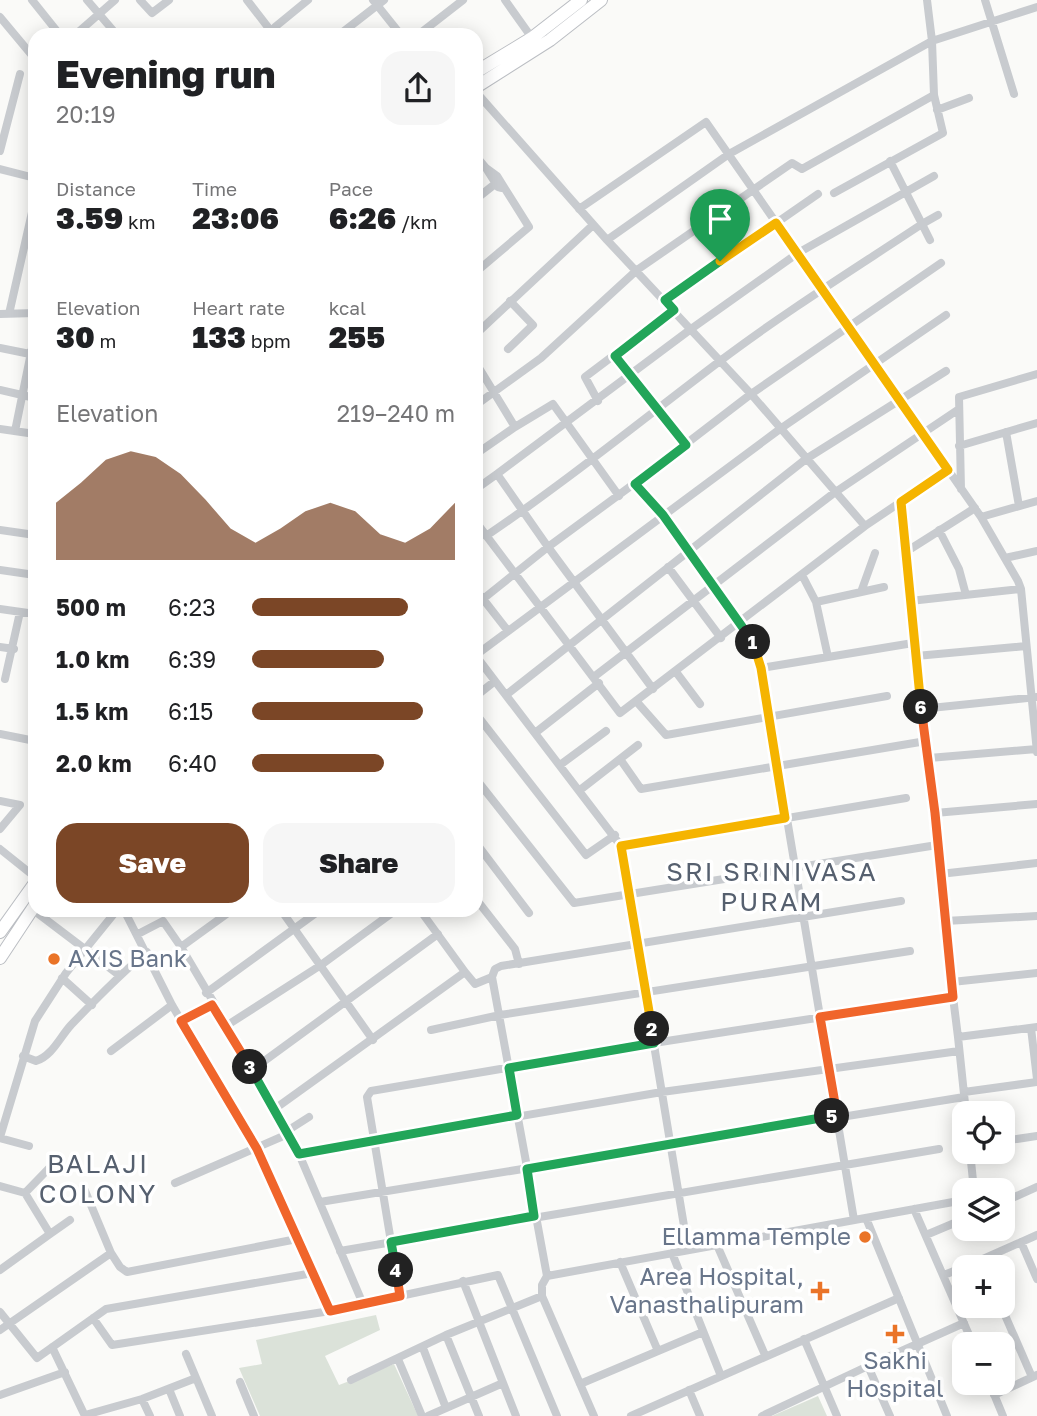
<!DOCTYPE html>
<html lang="en">
<head>
<meta charset="utf-8">
<style>
	body { margin:0; font-family:"Golos Text",sans-serif; background:#f6f6f6; color:#202124; height:100vh; display:flex; flex-direction:column; font-size:26px; white-space:nowrap }
	* { box-sizing:border-box; margin:0 }
	p { font-size:23px; color:#757577 }
	.icon { flex:none; width:38px; height:38px; fill:none; stroke:currentColor; stroke-width:2; stroke-linecap:round; stroke-linejoin:round }
	.map { position:relative; flex:1; overflow:hidden }
	.drawer { position:absolute; left:28px; top:28px; width:455px; height:889px; display:flex; flex-direction:column; background:#fff; border-radius:21px; box-shadow:0 4px 18px #0003 }
	.drawer>* { flex:none }
	.buttons { position:absolute; left:952px; top:1101px; display:grid; gap:14px }
	.buttons a { display:grid; place-items:center; width:63px; height:63px; border-radius:14px; background:#fff; box-shadow:0 4px 18px #0003; font-size:35px }
	.pin { position:absolute; display:grid; place-items:center; width:60px; height:60px; color:#fff; margin:-72px -30px; border-radius:50% 50% 50% 0; rotate:-45deg; box-shadow:0 0 7px #0007 }
	.pin .icon { rotate:45deg }
	.km { position:absolute; width:35px; height:35px; margin:-18px; border-radius:50%; background:#222; color:#fff; font-size:19px; line-height:35px; text-align:center }
	.round { display:grid; place-items:center; flex:none; width:74px; height:74px; border-radius:21px; background:#f6f6f6 }
	.summary { display:flex; align-items:center; justify-content:space-between; height:119px; padding:0 28px }
	h1 { font-size:38px; font-weight:800; line-height:52px }
	.stats { display:grid; grid-template-columns:repeat(3,1fr); gap:10px; height:119px; padding:7px 28px }
	.stats div { display:grid; align-content:center }
	.stats b { font-size:30px; font-weight:800 }
	.stats small { font-size:19px; font-weight:400 }
	.stats p { font-size:19px }
	.chart { height:196px; padding:14px 28px }
	.chart p { display:flex; justify-content:space-between }
	.chart svg { width:100%; height:126px; margin-top:7px; fill:#7b4626; opacity:.7 }
	.action { display:flex; gap:14px; margin-top:auto; padding:14px 28px }
	.action a { flex:1; height:80px; border-radius:21px; background:#7b4626; color:#fff; font-size:28px; font-weight:800; line-height:80px; text-align:center }
	.action a+a { background:#f6f6f6; color:#202124 }
	ul { padding:0 28px; list-style:none; font-size:23px }
	li { display:grid; grid-template-columns:112px 84px 1fr; align-items:center; height:52px }
	li i { height:18px; border-radius:9px; background:#7b4626 }
	.map>svg:first-child { display:block }
	.green { fill:#dbe2d9 }
	.lines { fill:none; stroke-linecap:round; stroke-linejoin:round }
	.primary-casing { stroke:#bbbec3; stroke-width:14 }
	.minor { stroke:#c8cbcf; stroke-width:8 }
	.primary { stroke:#fff; stroke-width:12 }
	.split-1-casing { stroke:#fff; stroke-width:14 }
	.split-2-casing { stroke:#fff; stroke-width:14 }
	.split-3-casing { stroke:#fff; stroke-width:14 }
	.split-4-casing { stroke:#fff; stroke-width:14 }
	.split-5-casing { stroke:#fff; stroke-width:14 }
	.split-6-casing { stroke:#fff; stroke-width:14 }
	.split-7-casing { stroke:#fff; stroke-width:14 }
	.split-1 { stroke:#22a559; stroke-width:9 }
	.split-2 { stroke:#f5b400; stroke-width:9 }
	.split-3 { stroke:#22a559; stroke-width:9 }
	.split-4 { stroke:#f0652b; stroke-width:9 }
	.split-5 { stroke:#22a559; stroke-width:9 }
	.split-6 { stroke:#f0652b; stroke-width:9 }
	.split-7 { stroke:#f5b400; stroke-width:9 }
	.poi-dot { fill:#ea7428; stroke:#fff; stroke-width:2.5 }
	.labels { text-anchor:middle; stroke-width:7; stroke-linejoin:round; paint-order:stroke }
	.poi-label { font-size:24px; fill:#68758a; stroke:#fff; text-anchor:end }
	.neighbourhood-label { font-size:26px; letter-spacing:2px; fill:#56606f; stroke:#fff }
</style>
</head>
<body>
<div class="map">
<svg width="1037" height="1416" viewBox="0 0 1037 1416">
	<rect width="100%" height="100%" fill="#fafaf8"/>
	<path class="green" d="M376 1315 380 1330 325 1356 339 1385 394 1364 418 1416H260L239 1368 262 1364 256 1340Z
		M818 1396 827 1416H772Z"/>
	<g class="lines">
		<defs>
			<path id="primary" d="M476 72 532 38 581 0
				M476 87 550 40 601 0
				M0 932 35 883
				M0 958 35 905"/>
		</defs>
		<use href="#primary" class="primary-casing"/>
		<path class="minor" d="M32 0 60 35
			M87 0 117 35
			M140 0 152 13 169 0
			M247 0 274 35
			M373 0 401 35
			M505 0 532 38
			M985 0 1014 94
			M0 17 35 59
			M275 27 308 0
			M75 35 115 0
			M339 35 384 0
			M418 35 463 0
			M476 92 607 240 751 394 865 526
			M937 110 969 98
			M0 151 20 74
			M476 156 486 168
			M890 161 922 224 938 215
			M0 169 35 178
			M834 193 943 133 934 95 932 41 1037 7
			M476 199 495 184
			M579 209 706 122 981 517 1018 581 1021 589 1037 752
			M607 240 729 154 932 41 927 0
			M476 272 529 227 497 176 486 168 498 187 502 188
			M665 300 818 194
			M0 314 35 313
			M9 314 35 199
			M476 334 593 225
			M0 348 35 355
			M508 349 533 325 510 301
			M615 356 686 445
			M476 363 515 427 476 454
			M0 390 35 398
			M598 401 585 377 674 310
			M476 405 541 358 637 270 792 163 802 169 934 95
			M515 427 553 404 619 496
			M0 429 35 434
			M15 431 35 333
			M1006 432 1019 506
			M959 446 1037 423
			M635 483 548 547 497 474 691 329 798 253 934 176
			M476 489 497 474
			M961 489 959 397 1037 374
			M901 502 904 553
			M981 517 1037 501
			M476 522 620 713 865 526 948 470
			M0 530 35 535
			M939 530 959 569 966 595
			M486 536C567 481 642 420 720 361 785 312 854 269 922 224L930 240
			M1005 558 1037 551
			M668 567 721 638
			M0 570 35 575
			M802 575 816 602 828 657
			M476 590 508 631
			M861 592 875 553
			M483 599 548 547 653 689
			M910 601 1021 589
			M816 602 884 587
			M0 609 35 614
			M0 647 14 649
			M476 655 780 429 946 315
			M476 656 621 846 688 1250
			M916 656 1026 646
			M761 668 913 643
			M676 672 700 704
			M595 676 834 493 959 409
			M5 679 20 612
			M506 695 806 459 946 371
			M476 696 495 681
			M636 701 666 735 887 696
			M921 709 1037 697
			M476 714 586 855 615 835
			M535 733 599 683
			M0 734 35 741
			M929 758 1037 749
			M620 759 641 789 926 741
			M560 765 606 731
			M476 779 574 903 937 845
			M580 790 638 745
			M0 801 20 805 0 829
			M935 813 1037 804
			M476 843 529 913
			M621 846 906 798
			M0 849 35 877
			M940 874 1037 863
			M476 899 515 949 519 964
			M32 909 119 975
			M124 910 172 1005 256 1149 330 1311
			M281 910 373 1040
			M945 921 1037 916
			M138 934 163 921 181 947 276 1108 299 1154 363 1304
			M181 947 232 910
			M465 972 475 984 492 977 495 969 501 966 901 901
			M492 977 547 1276 542 1285V1296L594 1416
			M62 978 92 1005
			M952 982 1037 973
			M206 993 320 910
			M953 997 904 553 975 508
			M181 1021 212 1005
			M226 1026 321 965 396 910
			M1031 1028 1037 1079
			M431 1030 500 1015 910 951
			M958 1037 966 1113
			M111 1051 172 1005
			M23 1056 36 1061C52 1056 60 1037 71 1025 95 1000 120 974 147 952
			M252 1070 438 934
			M964 1092 1037 1082
			M276 1108 465 972 420 910
			M287 1131 309 1117
			M0 1137 35 1021 66 973 117 910
			M0 1138 29 1146
			M1003 1141 1037 1136
			M970 1152 974 1190
			M299 1154 662 1092 959 1051
			M175 1183 288 1134
			M0 1186 25 1193 50 1234 0 1270
			M83 1186 111 1253
			M25 1193 55 1162
			M320 1202 964 1097
			M1003 1202 1037 1187
			M914 1209 973 1344
			M866 1218 947 1416
			M854 1220 770 717 754 643 663 515 635 483 751 394 941 263
			M50 1234 70 1220
			M926 1235 964 1219
			M1021 1242 1037 1279
			M717 1245 765 1355
			M340 1251 939 1149
			M672 1253 721 1376
			M620 1262 658 1351
			M965 1267 1037 1235
			M944 1275 964 1267
			M547 1276 964 1200
			M463 1281 516 1416
			M400 1296 367 1097 371 1091 654 1043 953 997 958 1037 1037 1027
			M1001 1306 1032 1377
			M0 1312 37 1358 106 1309 313 1273
			M93 1318 112 1345 330 1311 498 1275 557 1416
			M0 1330 111 1253 120 1267 127 1272 297 1239
			M446 1335 479 1416
			M804 1339 837 1416
			M52 1347 85 1416
			M423 1348 446 1408
			M186 1354 212 1416
			M398 1359 422 1416
			M868 1366 964 1323
			M351 1380 446 1335 542 1296
			M240 1382 254 1416
			M989 1382 1003 1416
			M580 1384 703 1332
			M169 1389 180 1416
			M689 1390 700 1416
			M0 1395 65 1372
			M994 1395 1037 1375
			M142 1399 150 1416
			M85 1415 142 1399 196 1378
			M428 1416 503 1383
			M631 1416 899 1298
			M762 1416 868 1366 890 1416"/>
		<use href="#primary" class="primary"/>
	</g>
	<g class="lines">
		<defs>
			<path id="split-1" d="M720 261 665 300 674 310 615 356 686 445 635 484 663 515 753 642"/>
			<path id="split-2" d="M652 1029 621 846 785 818 761 668 753 642"/>
			<path id="split-3" d="M250 1067 299 1154 517 1115 509 1068 654 1043 652 1029"/>
			<path id="split-4" d="M250 1067 212 1005 181 1021 257 1149 330 1311 400 1296 396 1270"/>
			<path id="split-5" d="M396 1270 391 1242 534 1216 527 1169 832 1116"/>
			<path id="split-6" d="M832 1116 837 1115 820 1017 953 997 935 813 921 707"/>
			<path id="split-7" d="M720 261 776 223 948 470 901 502 921 707"/>
		</defs>
		<use href="#split-1" class="split-1-casing"/>
		<use href="#split-2" class="split-2-casing"/>
		<use href="#split-3" class="split-3-casing"/>
		<use href="#split-4" class="split-4-casing"/>
		<use href="#split-5" class="split-5-casing"/>
		<use href="#split-6" class="split-6-casing"/>
		<use href="#split-7" class="split-7-casing"/>
		<use href="#split-1" class="split-1"/>
		<use href="#split-2" class="split-2"/>
		<use href="#split-3" class="split-3"/>
		<use href="#split-4" class="split-4"/>
		<use href="#split-5" class="split-5"/>
		<use href="#split-6" class="split-6"/>
		<use href="#split-7" class="split-7"/>
	</g>
	<g class="poi-dot">
		<circle cx="54" cy="959" r="7"/>
		<circle cx="865" cy="1237" r="7"/>
		<path d="M816.5 1280.5h7v7h7v7h-7v7h-7v-7h-7v-7h7z"/>
		<path d="M891.5 1323.5h7v7h7v7h-7v7h-7v-7h-7v-7h7z"/>
	</g>
	<g class="labels">
		<g class="poi-label">
			<text x="68" y="967" text-anchor="start">AXIS Bank</text>
			<text x="851" y="1245">Ellamma Temple</text>
			<text x="804" y="1285">Area Hospital,<tspan x="804" dy="28">Vanasthalipuram</tspan></text>
			<text x="895" y="1369" text-anchor="middle">Sakhi<tspan x="895" dy="28">Hospital</tspan></text>
		</g>
		<g class="neighbourhood-label">
			<text x="772" y="881">SRI SRINIVASA<tspan x="772" dy="30">PURAM</tspan></text>
			<text x="98" y="1173">BALAJI<tspan x="98" dy="30">COLONY</tspan></text>
		</g>
	</g>
</svg>
<div class="buttons">
<a><svg class="icon" aria-label="locate" viewBox="0 0 24 24"><circle cx="12" cy="12" r="6"/><path d="M12 2v4M12 18v4M2 12h4M18 12h4"/></svg></a>
<a><svg class="icon" aria-label="layers" viewBox="0 0 24 24"><path d="M12 4l9 5-9 5-9-5zM3 14l9 5 9-5"/></svg></a>
<a>+</a>
<a>−</a>
</div>
<div class="pin" style="left:720px;top:261px;background:#1e9e55"><svg class="icon" aria-label="arrive" viewBox="0 0 24 24"><path d="M6 21V4h12l-3 4 3 4H6"/></svg></div>
<b class="km" style="left:753px;top:642px">1</b>
<b class="km" style="left:652px;top:1029px">2</b>
<b class="km" style="left:250px;top:1067px">3</b>
<b class="km" style="left:396px;top:1270px">4</b>
<b class="km" style="left:832px;top:1116px">5</b>
<b class="km" style="left:921px;top:707px">6</b>
<section class="drawer">
<div class="summary"><div><h1>Evening run</h1><p>20:19</p></div><a class="round"><svg class="icon" aria-label="share" viewBox="0 0 24 24"><path d="M12 15V3M7 8l5-5 5 5M5 13v7h14v-7"/></svg></a></div>
<div class="stats">
<div><p>Distance</p><b>3.59<small> km</small></b></div>
<div><p>Time</p><b>23:06</b></div>
<div><p>Pace</p><b>6:26<small> /km</small></b></div>
</div>
<div class="stats">
<div><p>Elevation</p><b>30<small> m</small></b></div>
<div><p>Heart rate</p><b>133<small> bpm</small></b></div>
<div><p>kcal</p><b>255</b></div>
</div>
<div class="chart"><p><span>Elevation</span>219–240 m</p>
<svg viewBox="0 0 160 44" preserveAspectRatio="none"><path d="M0 44V24L10 17L20 9L30 6L40 8L50 14L60 23L70 33L80 38L90 33L100 27L110 24L120 27L130 35L140 38L150 33L160 24V44z"/></svg>
</div>
<ul>
<li><b>500 m</b>6:23<i style="width:77%"></i></li>
<li><b>1.0 km</b>6:39<i style="width:65%"></i></li>
<li><b>1.5 km</b>6:15<i style="width:84%"></i></li>
<li><b>2.0 km</b>6:40<i style="width:65%"></i></li>
</ul>
<div class="action"><a>Save</a><a>Share</a></div>
</section>
</div>
</body>
</html>
